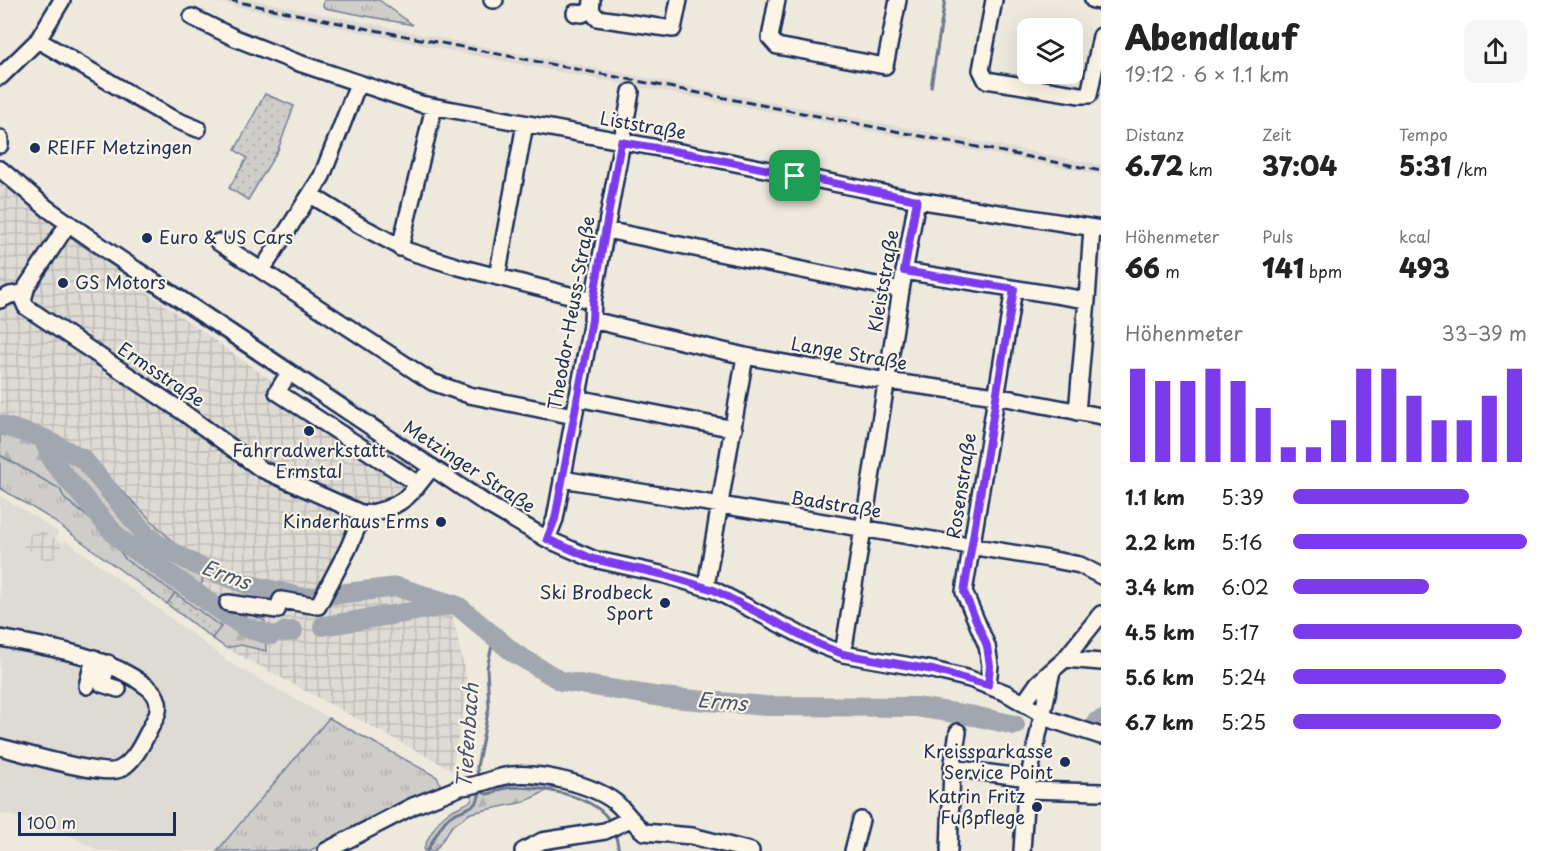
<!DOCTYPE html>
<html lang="de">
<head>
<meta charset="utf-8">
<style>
	body { margin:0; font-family:"Playpen Sans",sans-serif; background:#f6f6f6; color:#222; height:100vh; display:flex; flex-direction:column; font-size:22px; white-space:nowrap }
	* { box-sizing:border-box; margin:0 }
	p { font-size:20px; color:#767676 }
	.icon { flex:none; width:33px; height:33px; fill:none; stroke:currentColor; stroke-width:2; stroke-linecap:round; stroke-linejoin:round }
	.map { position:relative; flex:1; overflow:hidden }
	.drawer { display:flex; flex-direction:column; background:#fff; width:450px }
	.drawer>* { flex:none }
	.fabs { position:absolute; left:1017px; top:18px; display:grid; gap:12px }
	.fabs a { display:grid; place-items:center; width:66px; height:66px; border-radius:12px; background:#fff; box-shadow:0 6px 24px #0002; font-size:30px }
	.scale { position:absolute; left:18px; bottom:15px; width:158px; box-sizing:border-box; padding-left:6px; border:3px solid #1b2f5e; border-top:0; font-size:16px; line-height:21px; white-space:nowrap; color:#1b2f5e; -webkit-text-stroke:4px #fcf5e5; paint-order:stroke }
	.pin { position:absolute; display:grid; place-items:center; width:51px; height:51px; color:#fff; margin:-26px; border-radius:12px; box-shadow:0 3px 9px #0006 }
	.round { display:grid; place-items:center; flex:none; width:63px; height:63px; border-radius:12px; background:#f6f6f6 }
	.head { display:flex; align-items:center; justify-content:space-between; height:102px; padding:0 24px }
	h1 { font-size:33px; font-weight:800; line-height:45px }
	.figures { display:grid; grid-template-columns:repeat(3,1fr); gap:9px; height:102px; padding:6px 24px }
	.figures div { display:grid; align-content:center }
	.figures b { font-size:26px; font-weight:800 }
	.figures small { font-size:16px; font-weight:400 }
	.figures p { font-size:16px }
	.chart { height:168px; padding:12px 24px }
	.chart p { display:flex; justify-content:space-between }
	.chart svg { width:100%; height:108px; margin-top:6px; stroke:#7c3aed; stroke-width:6 }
	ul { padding:0 24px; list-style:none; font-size:20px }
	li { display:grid; grid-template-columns:96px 72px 1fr; align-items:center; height:45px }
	li i { height:15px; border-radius:8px; background:#7c3aed }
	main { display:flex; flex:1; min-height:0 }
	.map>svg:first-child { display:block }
	.built { fill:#dedbd4 }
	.industrial { fill:url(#industrial-grid) }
	.grass { fill:url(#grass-tufts); stroke:#757e94; stroke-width:1.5 }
	.forest { fill:url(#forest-firs); stroke:#757e94; stroke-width:1.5 }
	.park { fill:url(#park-dots); stroke:#757e94; stroke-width:1.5 }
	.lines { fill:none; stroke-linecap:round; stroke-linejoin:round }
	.stream { stroke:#6c778f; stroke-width:3 }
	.river { stroke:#a2a7af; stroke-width:20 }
	.minor-casing { stroke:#1b2f5e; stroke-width:20 }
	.minor { stroke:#fcf5e5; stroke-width:15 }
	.rail { stroke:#1b2f5e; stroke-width:3; stroke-dasharray:9 4.5; stroke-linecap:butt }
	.route-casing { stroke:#fff; stroke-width:12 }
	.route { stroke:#7c3aed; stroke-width:8 }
	.poi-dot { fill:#1b2f5e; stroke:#fcf5e5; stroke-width:2 }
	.labels { text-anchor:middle; stroke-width:4.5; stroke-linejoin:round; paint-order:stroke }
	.street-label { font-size:18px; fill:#1b2f5e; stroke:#fcf5e5 }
	.poi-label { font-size:18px; fill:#1b2f5e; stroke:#fcf5e5; text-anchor:end }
	.water-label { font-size:20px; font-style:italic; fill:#445376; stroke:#fcf5e5 }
</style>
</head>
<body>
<main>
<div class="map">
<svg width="1101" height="851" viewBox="0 0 1101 851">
	<defs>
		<pattern id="industrial-grid" width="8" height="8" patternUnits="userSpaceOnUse" patternTransform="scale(1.5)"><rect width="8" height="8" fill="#dedbd4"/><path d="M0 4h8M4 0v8" fill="none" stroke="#bebcb8"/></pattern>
		<pattern id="grass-tufts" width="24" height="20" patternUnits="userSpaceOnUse" patternTransform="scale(1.5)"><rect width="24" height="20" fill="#cfcdca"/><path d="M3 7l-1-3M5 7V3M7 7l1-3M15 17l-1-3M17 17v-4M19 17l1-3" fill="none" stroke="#b1b0b0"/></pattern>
		<pattern id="forest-firs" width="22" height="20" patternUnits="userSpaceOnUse" patternTransform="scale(1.5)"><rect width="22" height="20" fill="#cfcdca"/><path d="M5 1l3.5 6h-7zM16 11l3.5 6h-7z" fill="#b1b0b0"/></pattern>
		<pattern id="park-dots" width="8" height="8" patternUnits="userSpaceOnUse" patternTransform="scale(1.5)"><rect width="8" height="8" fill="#cfcdca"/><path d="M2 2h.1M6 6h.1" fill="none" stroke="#b1b0b0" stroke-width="1.8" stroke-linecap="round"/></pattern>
	</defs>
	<rect width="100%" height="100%" fill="#eee9dd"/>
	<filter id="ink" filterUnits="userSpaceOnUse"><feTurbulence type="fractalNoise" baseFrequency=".0167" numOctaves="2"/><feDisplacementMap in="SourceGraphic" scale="12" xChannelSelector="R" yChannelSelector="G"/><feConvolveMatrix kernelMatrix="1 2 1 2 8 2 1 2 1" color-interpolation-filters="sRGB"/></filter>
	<g filter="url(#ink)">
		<path class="built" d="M206 0H253L465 43 1101 165V175L461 53Z
			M0 496 42 521 59 533 55 539 35 527 50 563 66 540 232 664 329 718 217 851H98L53 826 0 813Z"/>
		<path class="industrial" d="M0 182 36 213 269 379 413 465 414 477 408 492 369 508 330 599 384 590 452 613 468 686 452 770 226 648 241 645 265 621 200 589 207 564 180 549 78 446 0 416Z
			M35 527 63 543 51 563 23 547Z"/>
		<path class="grass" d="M324 0H379L413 25 325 8 323 6Z
			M71 238 78 239 278 373 276 375Z
			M136 261 142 262 488 493 487 495Z
			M0 455 60 489 65 499 108 533 126 560 175 593 167 604 48 517 0 488Z
			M329 718 437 777 440 783 438 790 309 851H217Z"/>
		<path class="forest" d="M0 416 77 446 180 549 207 564 200 589 265 621 266 651 241 645 226 648 212 638 220 627 175 593 126 560 108 533 65 499 60 489 0 455Z
			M531 781 566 785 548 790 524 802 471 813 452 826 435 851H424C424 843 439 819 446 814 454 808 464 806 472 800L471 790 498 782Z"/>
		<path class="park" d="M265 94 294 106 278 150 248 200 229 188 247 158 235 150Z
			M175 593 221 627 212 638 167 604Z"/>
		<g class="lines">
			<path class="stream" d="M931 87 945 0
				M478 778 477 767 489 707 487 668 494 636
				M479 789C482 792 482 793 487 794 493 794 499 789 505 788 533 784 599 795 611 824
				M615 832 619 851
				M427 851C432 842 441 824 448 818 460 807 483 811 479 787"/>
			<path class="river" d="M0 425 43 438 83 459 150 540 198 566 246 584 304 598 397 587 458 606 514 653 561 681 661 697 766 706 916 707 974 716 1015 725
				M43 438 53 462 118 538 246 628 271 635
				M323 626 447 606
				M284 632 293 631
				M1096 722 1101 720"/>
			<defs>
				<path id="minor" d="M492 0H495
					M777 0 770 38 777 46 885 66 898 0
					M994 0 981 70 986 80 1080 95H1089L1101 36
					M1093 0 1101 1
					M591 10 597 18 673 29 679 0
					M575 13 582 14 591 10 592 0
					M192 17 235 38 296 62 421 104 691 154 917 200 1101 229
					M38 40 171 118 198 129
					M0 77 38 40 62 0
					M0 138V145
					M0 169 48 209 111 253 485 503 547 539 593 559 665 575 714 590 820 645 843 654 933 670 970 679 1006 693 1052 720 1101 736
					M311 195 361 226 408 251 459 267 593 301
					M68 224 27 286 23 300 26 307 180 410 261 469 363 514C400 510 411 495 432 467
					M606 230 901 290
					M218 242 432 382 469 395 574 416
					M400 248 434 107
					M262 270 322 176 358 84
					M904 271 1087 300
					M497 277 525 124
					M0 300 10 295 23 293
					M592 320 745 356 886 381 996 396 1101 416
					M289 373 277 392 418 484
					M577 398 734 429
					M1077 412 1087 300 1092 228
					M562 479 1049 559 1080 565 1101 576
					M547 539 555 519 592 320 593 301 631 92
					M706 586 745 356
					M228 603 277 610 281 600 318 606 348 549 363 514
					M0 638C50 648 104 654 146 686 159 695 162 707 154 721 145 737 137 760 120 769 105 778 21 752 0 747
					M843 654 901 290 917 200
					M1065 659 1101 662
					M108 663 102 684 118 689
					M988 685 990 665 987 646 964 592 1014 289
					M87 686 94 658
					M1024 703 1038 683 1065 659 1101 614
					M952 768 1028 778
					M1026 790 1101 792
					M326 851 413 806 461 787C479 786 494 777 511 775 540 772 592 784 615 802 623 808 634 824 644 832L692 836 751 851
					M523 851 542 841 605 831 630 819
					M853 851 861 820
					M949 851 952 768 958 732
					M1022 851 1026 790 1052 671"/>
			</defs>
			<use href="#minor" class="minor-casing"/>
			<use href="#minor" class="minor"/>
			<path class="rail" d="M229 0 359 27 1101 171"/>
		</g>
	</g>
	<g class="lines" filter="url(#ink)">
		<defs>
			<path id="route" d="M621 142 691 154 917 200 904 271 1014 289 964 592 987 646 990 666 988 685 933 670 843 654 820 645 714 590 665 575 593 559 547 539 555 519 592 320 593 301Z"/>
		</defs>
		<use href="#route" class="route-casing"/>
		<use href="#route" class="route"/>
	</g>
	<g class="poi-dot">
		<circle cx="35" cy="148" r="6"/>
		<circle cx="147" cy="238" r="6"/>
		<circle cx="63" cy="283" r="6"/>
		<circle cx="309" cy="431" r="6"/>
		<circle cx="441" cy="522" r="6"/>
		<circle cx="665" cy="603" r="6"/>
		<circle cx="1065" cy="762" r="6"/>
		<circle cx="1037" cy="807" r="6"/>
	</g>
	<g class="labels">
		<g class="street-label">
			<text transform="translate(643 126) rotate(10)" y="6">Liststraße</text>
			<text transform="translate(884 281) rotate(-80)" y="6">Kleiststraße</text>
			<text transform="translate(572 313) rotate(-80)" y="6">Theodor-Heuss-Straße</text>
			<text transform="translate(849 354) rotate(10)" y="6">Lange Straße</text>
			<text transform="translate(161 375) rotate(34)" y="6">Ermsstraße</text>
			<text transform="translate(469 467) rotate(33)" y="6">Metzinger Straße</text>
			<text transform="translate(962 486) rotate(-81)" y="6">Rosenstraße</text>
			<text transform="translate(836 505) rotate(9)" y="6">Badstraße</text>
		</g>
		<g class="poi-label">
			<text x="47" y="154" text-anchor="start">REIFF Metzingen</text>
			<text x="159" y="244" text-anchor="start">Euro &amp; US Cars</text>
			<text x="75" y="289" text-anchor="start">GS Motors</text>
			<text x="309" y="457" text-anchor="middle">Fahrradwerkstatt<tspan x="309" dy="21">Ermstal</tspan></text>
			<text x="429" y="528">Kinderhaus Erms</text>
			<text x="653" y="599">Ski Brodbeck<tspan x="653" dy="21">Sport</tspan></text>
			<text x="1053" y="758">Kreissparkasse<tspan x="1053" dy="21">Service Point</tspan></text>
			<text x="1025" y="803">Katrin Fritz<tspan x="1025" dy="21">Fußpflege</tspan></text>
		</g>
		<g class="water-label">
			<text transform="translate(226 575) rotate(20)" y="7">Erms</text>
			<text transform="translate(722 702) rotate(5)" y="7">Erms</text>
			<text transform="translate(468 736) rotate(-86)" y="7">Tiefenbach</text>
		</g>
	</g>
</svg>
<div class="fabs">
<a><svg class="icon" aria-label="layers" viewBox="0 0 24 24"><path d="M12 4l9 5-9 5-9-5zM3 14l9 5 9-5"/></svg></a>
</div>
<div class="scale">100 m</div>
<div class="pin" style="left:795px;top:176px;background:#1e9e55"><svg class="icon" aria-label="arrive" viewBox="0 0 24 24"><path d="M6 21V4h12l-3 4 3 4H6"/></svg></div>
</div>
<section class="drawer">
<div class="head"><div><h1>Abendlauf</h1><p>19:12 · 6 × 1.1 km</p></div><a class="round"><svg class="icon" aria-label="share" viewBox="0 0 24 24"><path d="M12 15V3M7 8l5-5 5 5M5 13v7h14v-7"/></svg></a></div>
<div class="figures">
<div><p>Distanz</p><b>6.72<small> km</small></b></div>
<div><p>Zeit</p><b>37:04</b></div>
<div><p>Tempo</p><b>5:31<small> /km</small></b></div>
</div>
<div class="figures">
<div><p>Höhenmeter</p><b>66<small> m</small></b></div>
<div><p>Puls</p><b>141<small> bpm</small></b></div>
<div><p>kcal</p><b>493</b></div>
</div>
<div class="chart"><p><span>Höhenmeter</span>33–39 m</p>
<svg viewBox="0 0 160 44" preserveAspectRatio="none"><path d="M5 44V6M15 44V11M25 44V11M35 44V6M45 44V11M55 44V22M65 44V38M75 44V38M85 44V27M95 44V6M105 44V6M115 44V17M125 44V27M135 44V27M145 44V17M155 44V6"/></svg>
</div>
<ul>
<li><b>1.1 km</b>5:39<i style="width:75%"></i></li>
<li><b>2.2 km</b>5:16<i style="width:100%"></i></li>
<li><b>3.4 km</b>6:02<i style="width:58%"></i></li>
<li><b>4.5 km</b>5:17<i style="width:98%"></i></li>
<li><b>5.6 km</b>5:24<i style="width:91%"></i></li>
<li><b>6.7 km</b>5:25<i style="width:89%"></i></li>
</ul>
</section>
</main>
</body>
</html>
